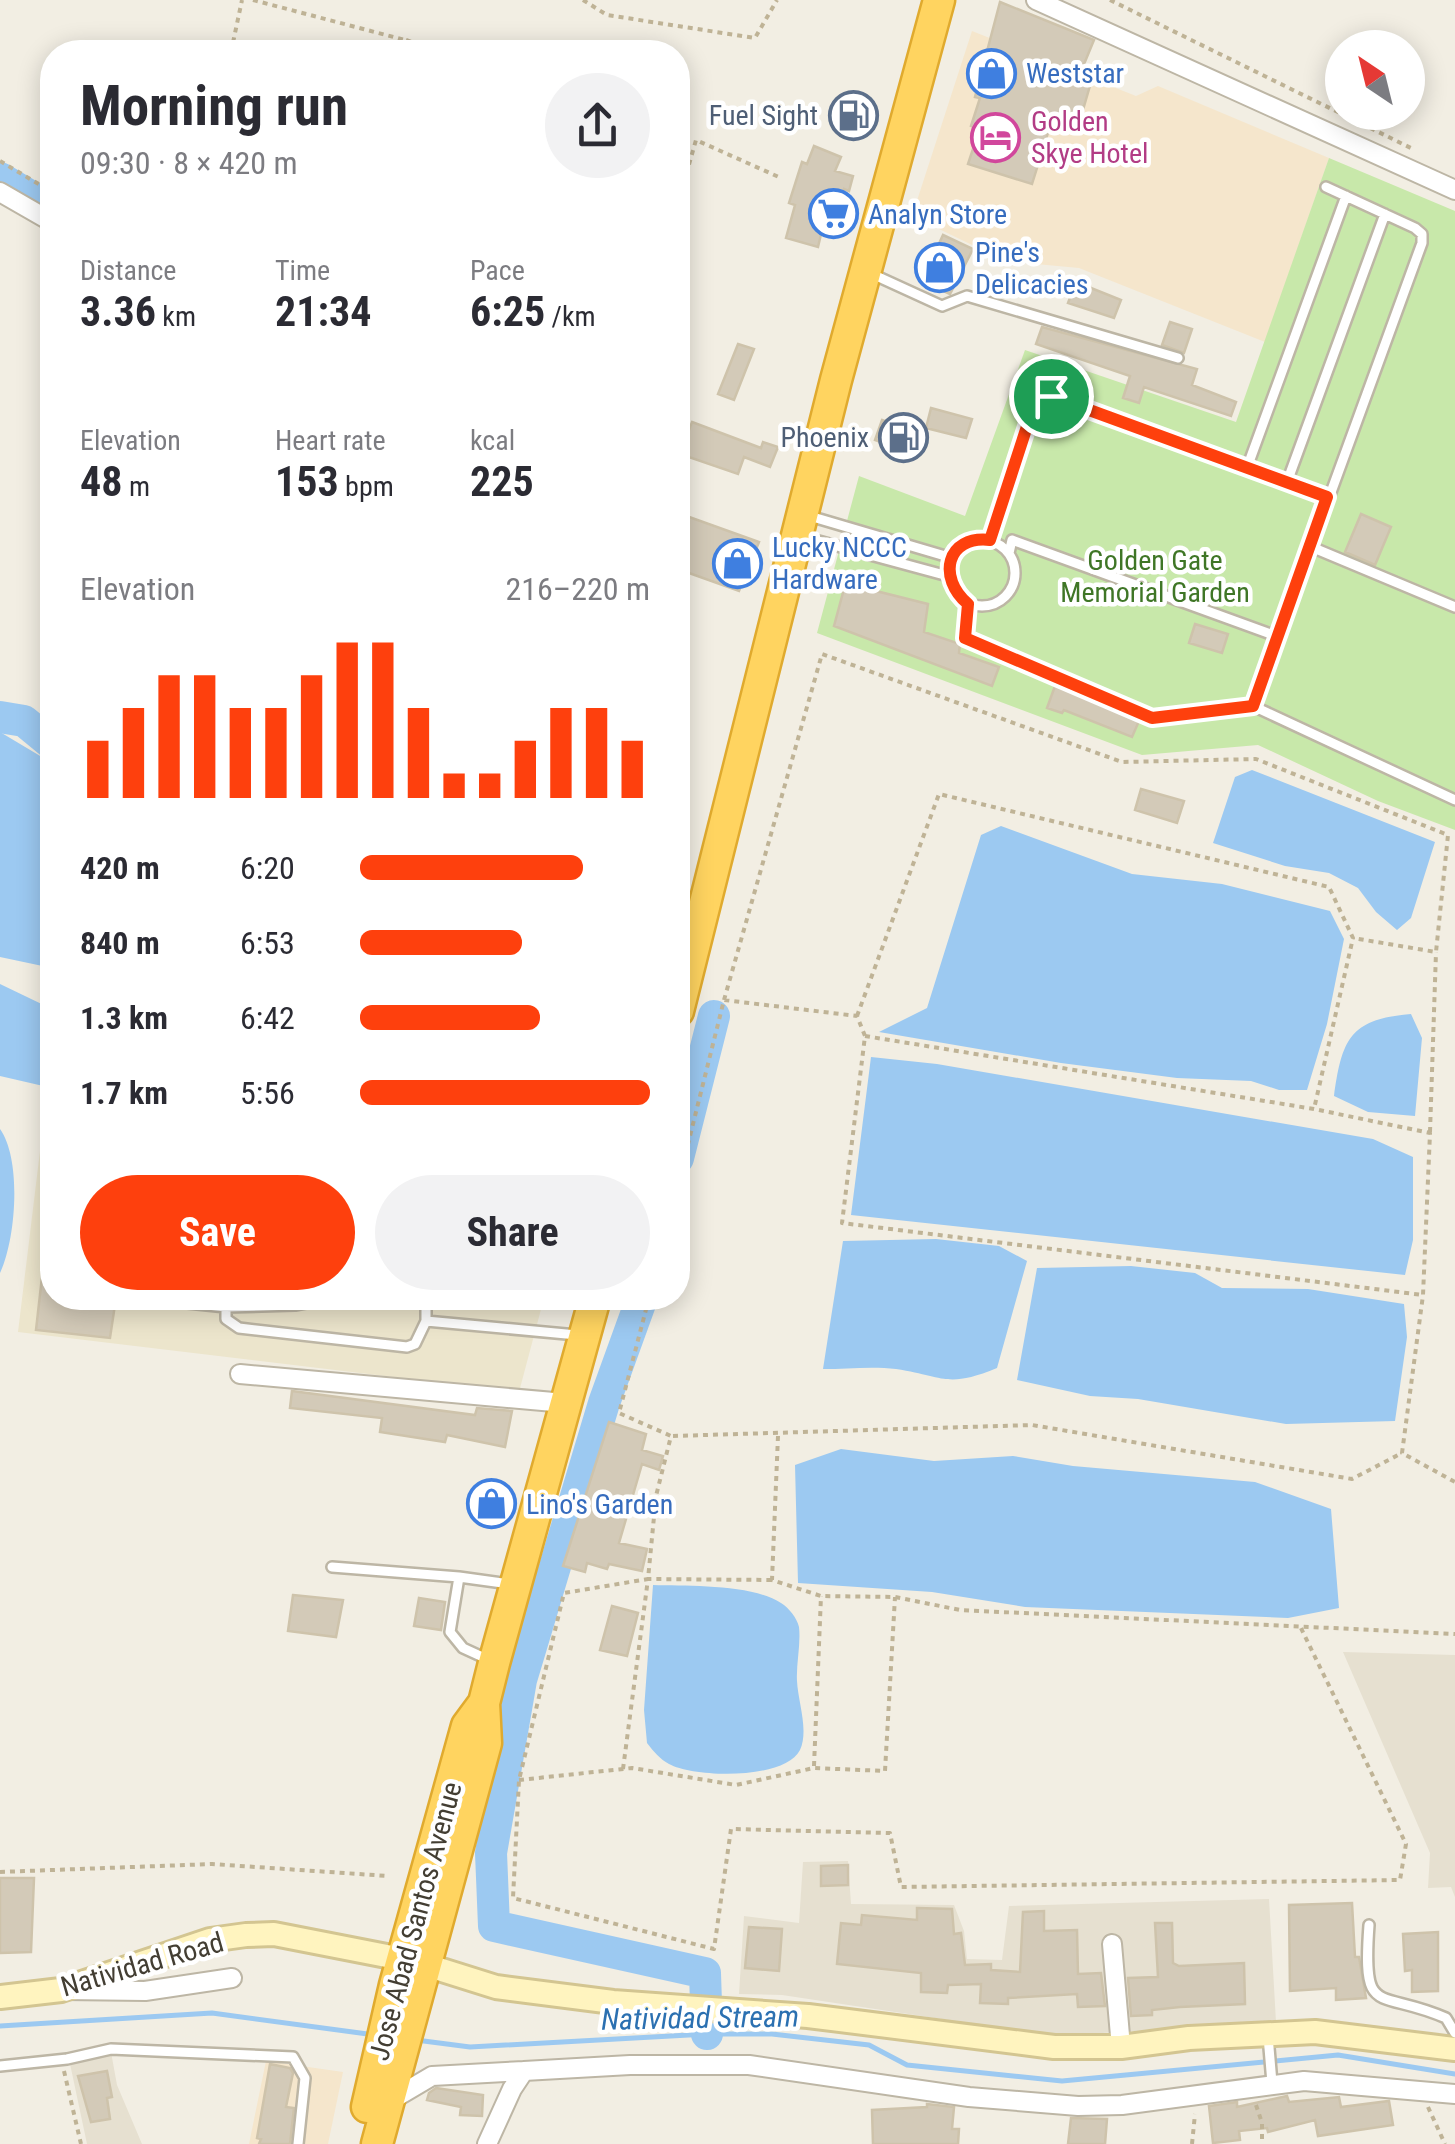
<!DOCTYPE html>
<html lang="en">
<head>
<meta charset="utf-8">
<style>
	body { margin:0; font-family:"Roboto Condensed",sans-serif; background:#f2f2f3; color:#2b2b33; height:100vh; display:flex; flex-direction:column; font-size:38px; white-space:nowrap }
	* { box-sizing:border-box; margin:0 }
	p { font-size:32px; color:#7c7c81 }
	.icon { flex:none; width:55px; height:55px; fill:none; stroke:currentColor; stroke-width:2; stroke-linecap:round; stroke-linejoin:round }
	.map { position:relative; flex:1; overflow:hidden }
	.side { position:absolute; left:40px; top:40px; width:650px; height:1270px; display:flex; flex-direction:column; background:#fff; border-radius:40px; box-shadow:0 5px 25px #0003 }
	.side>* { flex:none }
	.needle { width:65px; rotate:325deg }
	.buttons { position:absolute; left:1325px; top:30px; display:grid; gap:20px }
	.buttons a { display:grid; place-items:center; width:100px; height:100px; border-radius:50%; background:#fff; box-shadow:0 5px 25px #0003; font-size:50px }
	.pin { position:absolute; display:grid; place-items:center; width:85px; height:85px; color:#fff; margin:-42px; border:5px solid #fff; border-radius:50%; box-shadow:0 2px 10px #0007 }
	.round { display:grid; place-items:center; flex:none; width:105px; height:105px; border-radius:52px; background:#f2f2f3 }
	.headline { display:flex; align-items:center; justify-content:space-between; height:170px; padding:0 40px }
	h1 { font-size:55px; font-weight:700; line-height:75px }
	.figures { display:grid; grid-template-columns:repeat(3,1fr); gap:15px; height:170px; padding:10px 40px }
	.figures div { display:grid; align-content:center }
	.figures b { font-size:42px; font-weight:700 }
	.figures small { font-size:28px; font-weight:400 }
	.figures p { font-size:28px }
	.chart { height:280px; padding:20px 40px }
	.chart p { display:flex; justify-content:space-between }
	.chart svg { width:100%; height:180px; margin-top:10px; stroke:#fe400d; stroke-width:6 }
	.button { display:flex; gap:20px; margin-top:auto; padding:20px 40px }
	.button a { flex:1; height:115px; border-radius:60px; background:#fe400d; color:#fff; font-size:40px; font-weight:700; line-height:115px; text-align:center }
	.button a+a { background:#f2f2f3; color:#2b2b33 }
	ul { padding:0 40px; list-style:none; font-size:32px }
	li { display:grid; grid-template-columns:160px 120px 1fr; align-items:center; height:75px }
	li i { height:25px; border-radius:12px; background:#fe400d }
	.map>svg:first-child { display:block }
	.residential { fill:#e6e0d0 }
	.commercial { fill:#f5e6cc }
	.education { fill:#ece5cc }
	.green { fill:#c8e8aa }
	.water { fill:#9cc9f1 }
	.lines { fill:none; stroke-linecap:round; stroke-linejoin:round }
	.stream { stroke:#9cc9f1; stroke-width:5 }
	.river { stroke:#9cc9f1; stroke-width:32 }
	.building { fill:#d3cab8; stroke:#cec3ab; stroke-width:2.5 }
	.lane-casing { stroke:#bdb6a5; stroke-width:14 }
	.street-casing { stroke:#bdb6a5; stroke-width:22 }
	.secondary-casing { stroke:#d3c591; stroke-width:28 }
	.highway-casing { stroke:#e0aa2e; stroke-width:35 }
	.path { stroke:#bfb396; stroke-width:4; stroke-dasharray:5 5; stroke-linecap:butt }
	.lane { stroke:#fff; stroke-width:9 }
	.street { stroke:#fff; stroke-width:18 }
	.secondary { stroke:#fff4bf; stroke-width:22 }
	.highway { stroke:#ffd460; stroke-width:30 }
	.route-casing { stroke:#fff; stroke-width:20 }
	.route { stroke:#fe400d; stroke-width:12 }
	.labels { text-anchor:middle; stroke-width:9; stroke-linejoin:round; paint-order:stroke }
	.shop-label { font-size:28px; fill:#366cbe; stroke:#fff; text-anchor:start }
	.service-label { font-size:28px; fill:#4e5e75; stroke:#fff; text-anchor:end }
	.hotel-label { font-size:28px; fill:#b23c85; stroke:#fff; text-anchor:start }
	.park-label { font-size:28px; fill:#3f7626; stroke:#fff }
	.street-label { font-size:28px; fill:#433e33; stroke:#fff }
	.water-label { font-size:30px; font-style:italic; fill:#2b70b1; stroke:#fff }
</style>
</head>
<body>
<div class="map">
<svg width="1455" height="2144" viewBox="0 0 1455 2144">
	<rect width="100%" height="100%" fill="#f2eee3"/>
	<path class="residential" d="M1343 1652 1455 1655V1897L1451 1887 1428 1888 1430 1853Z
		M848 1861 851 1904 954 1905 964 1931 967 1959 1002 1960 1009 1906 1269 1899 1276 2022 1055 2036 782 1995 739 1994 744 1916 799 1923 803 1862Z
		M111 2052 117 2085 142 2144H87L69 2059Z"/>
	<path class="commercial" d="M972 31 1136 96 1158 86 1329 158 1265 342 1079 268 1036 264 1010 251 995 256 912 216Z
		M266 2061 343 2072 328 2144H249Z"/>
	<path class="education" d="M45 1110 52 1111V1298H544L519 1392 18 1332Z"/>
	<path class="green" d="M1329 158 1455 211V830L1378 801 1258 745 1142 755 817 633 859 476 965 516 1025 350 1236 422Z"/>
	<path class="water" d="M0 732 52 763V968L0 957Z
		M1252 770 1435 842 1411 918 1397 930 1376 912 1358 888 1329 873 1285 866 1213 843 1235 777Z
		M1001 826 1132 874 1222 884 1330 911 1344 939 1327 1024 1307 1090H1279L1251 1081 1177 1078 1061 1063 879 1032 927 1008 981 835Z
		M0 984 52 1009V1088L0 1076Z
		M1411 1014 1422 1038 1415 1116 1368 1112 1334 1096C1342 1039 1350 1019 1411 1014Z
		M871 1057 937 1064 1373 1139 1413 1157V1240L1405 1275 851 1215Z
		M0 1129C22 1160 16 1239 0 1273Z
		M936 1239 999 1246 1027 1261 997 1368C946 1389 944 1376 896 1369 873 1366 846 1369 823 1369L843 1241Z
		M1131 1266 1195 1273 1222 1288 1308 1289 1404 1304 1407 1337 1395 1421 1286 1424 1138 1399 1090 1396 1017 1380 1037 1268Z
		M841 1449 934 1461 1013 1456 1073 1466 1255 1482 1331 1509 1339 1608 1288 1618 1025 1607 932 1592 798 1583 795 1465Z
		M653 1585C688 1586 752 1584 781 1603 789 1608 797 1618 799 1627 801 1644 796 1664 797 1681 798 1702 809 1730 800 1750 785 1780 695 1778 669 1764 660 1759 654 1752 647 1743L644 1710Z"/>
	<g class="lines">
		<path class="stream" d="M0 2026 212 2013 375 2035
			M416 2040 470 2047 707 2034H772L869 2045 907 2065 1062 2081 1338 2055 1455 2074"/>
		<path class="river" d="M0 178 52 209
			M0 717 24 721 52 744
			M678 1158 714 1016
			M642 1298 604 1403 521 1680 491 1853 494 1926 705 1973 707 2034"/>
	</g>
	<path class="building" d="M1000 2 1094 40 1082 69 1094 72 1078 127 1052 120 1032 184 968 164 977 137V128L971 126 980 98 975 97Z
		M857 97 873 102 863 132 847 126Z
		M814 146 841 157 835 171 853 176 849 191 844 189 833 233 822 230 818 247 786 238 795 205 789 203 802 162 807 164Z
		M943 235 973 249 950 294 922 281Z
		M1076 282 1121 300 1114 318 1068 303Z
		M1170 322 1192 329 1184 353 1162 345Z
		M1042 327 1197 369 1192 385 1236 402 1231 416 1144 387 1139 403 1123 398 1130 376 1036 344Z
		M738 344 754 349 734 400 718 394Z
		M931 408 972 419 966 438 926 428Z
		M882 420 921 434 914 454 875 440Z
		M692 422 761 448 763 442 778 447 770 467 744 457 738 474 680 454Z
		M678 513 759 542 739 591 678 569Z
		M1361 514 1391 527 1375 565 1345 552Z
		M848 574 874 580 872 590 928 604 924 632 960 644 959 653 999 667 992 686 834 626Z
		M1195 624 1228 634 1222 653 1189 643Z
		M1055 686 1139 721 1132 737 1064 710 1062 713 1047 708Z
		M1141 789 1184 801 1177 823 1135 810Z
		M43 1268 52 1269V1298H116L110 1338 36 1330Z
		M292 1391 475 1415 477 1408 512 1411 505 1447 447 1435 445 1442 380 1432 382 1418 290 1408Z
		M609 1422 646 1434 642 1450 663 1456 659 1470 642 1464 619 1543 647 1549 642 1571 609 1564 607 1569 587 1563 585 1572 563 1566Z
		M293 1595 343 1600 336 1637 288 1631Z
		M419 1598 445 1602 441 1630 414 1626Z
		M612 1606 638 1613 627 1656 600 1650Z
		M848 1865V1885L821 1886V1866Z
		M0 1878H34L31 1952 0 1953Z
		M1352 1903 1355 1957H1359L1366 1998 1336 2000V1988L1290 1991 1289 1905Z
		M917 1908 952 1909 954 1934 961 1933 965 1965 991 1964V1970L1020 1972 1023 1912 1044 1911V1931L1077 1930 1078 1974 1101 1973 1105 2006 1078 2007 1077 1994 1008 1998V2004L980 2003 981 1984 948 1985 947 1993 921 1992V1973L837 1964 841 1923 861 1925 862 1915 917 1920Z
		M1155 1923H1172L1173 1963 1179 1966 1244 1963 1245 2004 1180 2007 1152 2010V2015L1131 2016 1128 1978 1158 1977Z
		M749 1927 782 1929 779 1971 745 1968Z
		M1438 1932V1991L1412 1992V1970L1405 1971 1403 1934Z
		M270 2064 290 2068 293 2073 286 2107 294 2108 290 2144H259L261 2139 257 2138Z
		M107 2071 112 2097 107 2098 110 2119 91 2122 78 2076Z
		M436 2088 483 2095 482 2116 460 2115 461 2107 427 2100 429 2093Z
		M1287 2096 1289 2102 1339 2097 1341 2107 1389 2101 1393 2125 1318 2136 1315 2120 1268 2132 1267 2128 1239 2131 1240 2140 1213 2143 1209 2106 1237 2102V2107Z
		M927 2104 954 2107 952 2129H959L958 2144H873L872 2110 927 2107Z
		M1071 2118 1107 2119 1105 2144H1068Z"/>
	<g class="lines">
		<defs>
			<path id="lane" d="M872 274 942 306 967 296 1178 358
				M1248 465 1346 196
				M1287 482 1385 214
				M806 515 952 558
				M800 536 948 576
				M949 573a33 33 0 1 1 66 0a33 33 0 1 1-66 0Z
				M991 540 1033 408 1039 399 1051 396 1327 497
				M1309 546 1455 607
				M1009 553 1012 540 1276 636
				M968 603 963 634 969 642 1152 717 1253 706 1455 800
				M1253 706 1422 243V234L1415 228 1326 187
				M139 1298 226 1307 295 1305 332 1298
				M226 1307V1319L239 1328 407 1347 415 1344 426 1321V1298
				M426 1321 577 1335
				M332 1567 459 1577
				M487 1659 463 1648 450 1632 459 1577 510 1584
				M1369 1925C1362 2020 1378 1988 1446 2018L1455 2033
				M1268 2036 1272 2083
				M0 2066 67 2059 111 2049 293 2057 305 2078 298 2144"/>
			<path id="street" d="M1036 0 1455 190
				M0 192 52 222
				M240 1374 565 1403
				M1112 1944 1121 2047
				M64 1990 145 1991 232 1978
				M388 2102 432 2076 524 2071
				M487 2144 512 2089 524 2071 630 2065H749L969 2097 1078 2106 1122 2105 1304 2081 1455 2094"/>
			<path id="secondary" d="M426 1965 496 1987 613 2002 808 2016 1054 2047H1121L1189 2038 1315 2032 1455 2049
				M0 1997 61 1990 210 1940 246 1935 274 1934 402 1959"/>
			<path id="highway" d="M678 1011 836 380 939 0
				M367 2107 395 1985 467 1726 484 1703
				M377 2144 486 1743 484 1703 494 1663 595 1298"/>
		</defs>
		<use href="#lane" class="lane-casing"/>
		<use href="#street" class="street-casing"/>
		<use href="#secondary" class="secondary-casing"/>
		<use href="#highway" class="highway-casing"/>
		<path class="path" d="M253 0 405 40 401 52
			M583 0 607 15 755 38 777 0
			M1110 0 1415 150
			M406 40 439 52
			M124 52 127 42 165 52
			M231 52 242 0
			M0 161 52 192
			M678 203 696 140 781 178
			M724 1000 822 654 1122 762 1256 759 1448 835 1436 952 1353 938
			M857 1016 939 794 1329 887 1353 938 1314 1109
			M865 1036 1314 1109 1430 1133 1423 1295 1402 1453 1455 1482
			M1430 1132 1436 952
			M678 1184 724 1000 857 1016 865 1036 842 1223 1423 1295
			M649 1298 619 1413 671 1436 656 1496 648 1579 564 1593 519 1780 513 1898 714 1949 731 1829 890 1833 901 1887 1400 1880 1406 1844 1300 1626
			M673 1436 1032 1425 1352 1479 1402 1453
			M778 1436 772 1580 821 1596 895 1597 960 1610 1455 1634
			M814 1766 821 1596
			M623 1769 648 1579 772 1580
			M519 1780 632 1768 736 1785 814 1768 885 1771 895 1597
			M0 1872 212 1864 388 1876
			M64 2071 81 2144
			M1256 2105 1262 2123V2144
			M1428 2107 1445 2144
			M1192 2144 1195 2114"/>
		<use href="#lane" class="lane"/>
		<use href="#street" class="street"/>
		<use href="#secondary" class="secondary"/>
		<use href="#highway" class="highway"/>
	</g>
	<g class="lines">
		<defs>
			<path id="route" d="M1051 396 1327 497 1253 706 1152 718 965 638 968 604C937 578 946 535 990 540L1033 408 1039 399Z"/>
		</defs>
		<use href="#route" class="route-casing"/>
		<use href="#route" class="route"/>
	</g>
	<defs>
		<symbol id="shop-ring" viewBox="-11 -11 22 22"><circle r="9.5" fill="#fff" stroke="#3f7fe0" stroke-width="1.5"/><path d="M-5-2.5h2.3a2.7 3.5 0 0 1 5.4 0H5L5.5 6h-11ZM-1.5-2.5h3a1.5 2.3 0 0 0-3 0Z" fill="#3f7fe0"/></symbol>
		<symbol id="fuel-ring" viewBox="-11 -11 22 22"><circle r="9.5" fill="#fff" stroke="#5c6f8a" stroke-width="1.5"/><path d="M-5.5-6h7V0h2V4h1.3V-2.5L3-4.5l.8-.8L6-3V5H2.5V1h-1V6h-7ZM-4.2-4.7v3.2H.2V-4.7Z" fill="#5c6f8a"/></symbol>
		<symbol id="hotel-ring" viewBox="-11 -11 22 22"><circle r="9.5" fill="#fff" stroke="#d1479c" stroke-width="1.5"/><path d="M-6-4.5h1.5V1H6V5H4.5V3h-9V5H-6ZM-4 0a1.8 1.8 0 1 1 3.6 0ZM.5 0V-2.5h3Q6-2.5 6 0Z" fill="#d1479c"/></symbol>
		<symbol id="supermarket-ring" viewBox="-11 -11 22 22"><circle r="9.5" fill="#fff" stroke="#3f7fe0" stroke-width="1.5"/><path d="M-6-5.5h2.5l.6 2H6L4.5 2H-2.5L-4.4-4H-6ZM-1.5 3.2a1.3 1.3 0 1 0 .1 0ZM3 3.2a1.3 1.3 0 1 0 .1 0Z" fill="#3f7fe0"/></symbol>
	</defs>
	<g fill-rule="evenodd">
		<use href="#shop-ring" x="964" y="46" width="55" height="55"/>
		<use href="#fuel-ring" x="826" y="88" width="55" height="55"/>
		<use href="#hotel-ring" x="968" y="110" width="55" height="55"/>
		<use href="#supermarket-ring" x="806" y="186" width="55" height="55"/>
		<use href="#shop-ring" x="912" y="240" width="55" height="55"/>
		<use href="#fuel-ring" x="876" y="410" width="55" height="55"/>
		<use href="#shop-ring" x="710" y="536" width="55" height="55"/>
		<use href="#shop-ring" x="464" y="1476" width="55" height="55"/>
	</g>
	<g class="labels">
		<g class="shop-label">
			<text x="1026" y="83">Weststar</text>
			<text x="868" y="224">Analyn Store</text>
			<text x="975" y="262">Pine's<tspan x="975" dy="32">Delicacies</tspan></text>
			<text x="772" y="557">Lucky NCCC<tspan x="772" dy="32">Hardware</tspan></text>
			<text x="526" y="1514">Lino's Garden</text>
		</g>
		<g class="service-label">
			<text x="818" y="125">Fuel Sight</text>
			<text x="869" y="447">Phoenix</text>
		</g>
		<g class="hotel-label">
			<text x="1031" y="131">Golden<tspan x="1031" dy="32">Skye Hotel</tspan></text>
		</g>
		<g class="park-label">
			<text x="1155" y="570">Golden Gate<tspan x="1155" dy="32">Memorial Garden</tspan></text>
		</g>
		<g class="street-label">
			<text transform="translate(415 1921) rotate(-75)" y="10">Jose Abad Santos Avenue</text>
			<text transform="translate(142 1964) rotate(-16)" y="10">Natividad Road</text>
		</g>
		<g class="water-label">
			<text transform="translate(700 2018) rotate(-1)" y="10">Natividad Stream</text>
		</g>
	</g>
</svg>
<div class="buttons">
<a><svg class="needle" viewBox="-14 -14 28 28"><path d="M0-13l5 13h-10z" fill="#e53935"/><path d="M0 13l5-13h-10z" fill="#7c7c81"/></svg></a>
</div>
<div class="pin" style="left:1051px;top:396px;background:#1e9e55"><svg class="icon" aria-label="arrive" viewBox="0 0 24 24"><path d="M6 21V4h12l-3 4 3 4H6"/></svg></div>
<section class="side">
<div class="headline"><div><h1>Morning run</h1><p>09:30 · 8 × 420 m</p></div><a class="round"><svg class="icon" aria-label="share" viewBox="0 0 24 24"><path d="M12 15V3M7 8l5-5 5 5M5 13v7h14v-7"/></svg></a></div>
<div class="figures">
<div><p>Distance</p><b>3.36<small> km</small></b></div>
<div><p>Time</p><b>21:34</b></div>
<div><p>Pace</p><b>6:25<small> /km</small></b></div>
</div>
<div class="figures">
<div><p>Elevation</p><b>48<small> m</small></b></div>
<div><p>Heart rate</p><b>153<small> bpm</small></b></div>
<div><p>kcal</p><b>225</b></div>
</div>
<div class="chart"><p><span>Elevation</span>216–220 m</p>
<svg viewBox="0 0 160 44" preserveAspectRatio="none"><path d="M5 44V30M15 44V22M25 44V14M35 44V14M45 44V22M55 44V22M65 44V14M75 44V6M85 44V6M95 44V22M105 44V38M115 44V38M125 44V30M135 44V22M145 44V22M155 44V30"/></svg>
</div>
<ul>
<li><b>420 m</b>6:20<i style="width:77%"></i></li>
<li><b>840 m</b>6:53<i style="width:56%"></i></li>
<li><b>1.3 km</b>6:42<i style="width:62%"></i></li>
<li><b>1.7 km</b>5:56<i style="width:100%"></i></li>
</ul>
<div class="button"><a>Save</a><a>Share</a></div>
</section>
</div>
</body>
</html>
